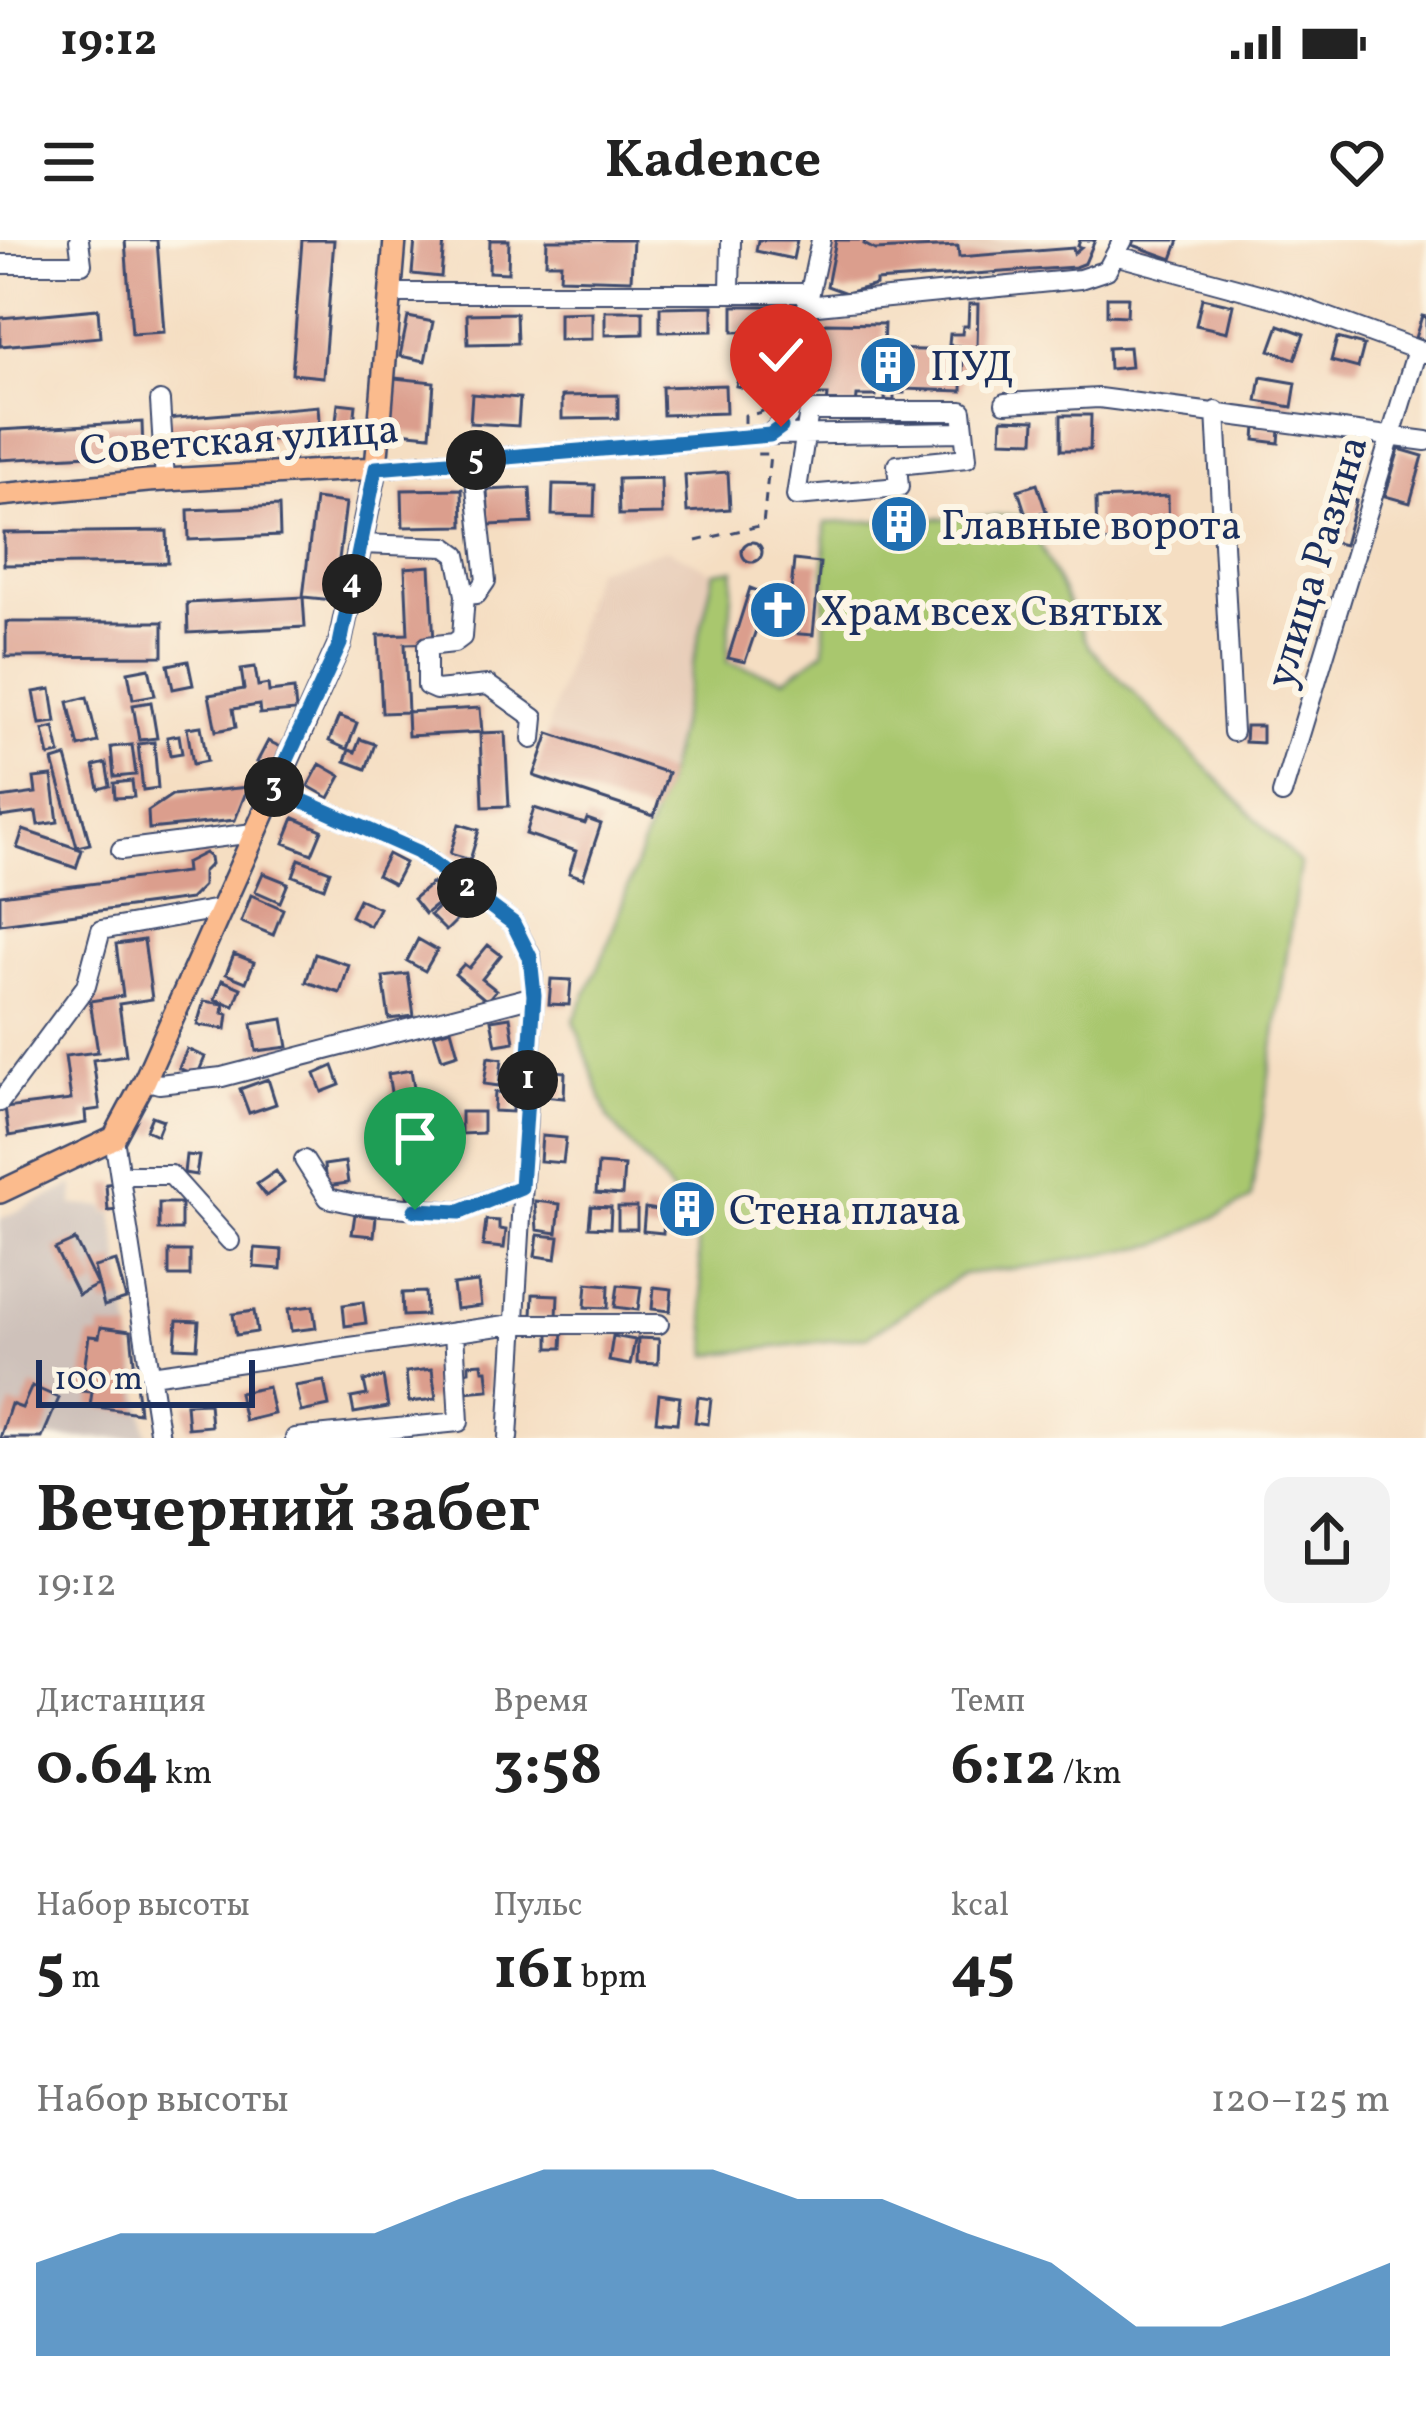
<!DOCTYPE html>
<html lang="ru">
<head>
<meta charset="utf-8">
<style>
	body { margin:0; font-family:Vollkorn,serif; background:#f2f2f2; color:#222; height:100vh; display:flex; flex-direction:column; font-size:45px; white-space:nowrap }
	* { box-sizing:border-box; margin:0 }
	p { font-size:39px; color:#767676 }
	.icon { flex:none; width:66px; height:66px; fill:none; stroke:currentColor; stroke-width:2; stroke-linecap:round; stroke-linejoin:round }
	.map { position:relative; height:1198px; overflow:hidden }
	.details { display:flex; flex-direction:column; background:#fff; flex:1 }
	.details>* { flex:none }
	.scale { position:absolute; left:36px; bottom:30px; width:219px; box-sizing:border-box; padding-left:12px; border:6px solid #1b2f5e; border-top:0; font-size:33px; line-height:42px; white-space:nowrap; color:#1b2f5e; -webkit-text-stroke:9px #fcf5e5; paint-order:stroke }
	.pin { position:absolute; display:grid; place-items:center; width:102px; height:102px; color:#fff; margin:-123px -51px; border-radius:50% 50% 50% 0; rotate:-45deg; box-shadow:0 0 12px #0007 }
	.pin .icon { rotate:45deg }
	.km { position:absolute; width:60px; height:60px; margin:-30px; border-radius:50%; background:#222; color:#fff; font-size:33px; line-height:60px; text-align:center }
	.round { display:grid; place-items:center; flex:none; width:126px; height:126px; border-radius:24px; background:#f2f2f2 }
	.headline { display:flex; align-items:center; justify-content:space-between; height:204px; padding:0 36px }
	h1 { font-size:66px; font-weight:700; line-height:90px }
	.figures { display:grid; grid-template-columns:repeat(3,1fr); gap:18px; height:204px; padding:12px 36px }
	.figures div { display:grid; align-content:center }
	.figures b { font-size:60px; font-weight:700 }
	.figures small { font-size:33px; font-weight:400 }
	.figures p { font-size:33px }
	.chart { height:336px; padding:24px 36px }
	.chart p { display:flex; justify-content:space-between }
	.chart svg { width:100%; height:216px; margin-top:12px; fill:#1f6fb2; opacity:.7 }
	.status { display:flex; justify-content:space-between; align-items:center; height:84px; padding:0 60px; background:#fff; direction:ltr }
	.status svg { height:33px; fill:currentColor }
	header { display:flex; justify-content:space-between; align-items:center; height:156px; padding:0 36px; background:#fff; font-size:54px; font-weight:700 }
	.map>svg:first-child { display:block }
	.built { fill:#e8ceb9 }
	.industrial { fill:#cec1ba }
	.green { fill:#a9c76e; stroke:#627b66; stroke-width:3 }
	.building { fill:#db9e8d }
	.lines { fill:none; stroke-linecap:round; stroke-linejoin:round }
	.minor-casing { stroke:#3c496d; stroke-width:22 }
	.major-casing { stroke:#3c496d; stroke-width:26 }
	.path { stroke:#3c496d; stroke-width:3; stroke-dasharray:9 9; stroke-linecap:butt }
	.minor { stroke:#fff; stroke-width:18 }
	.major { stroke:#fbbb8d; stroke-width:21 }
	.route-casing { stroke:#fff; stroke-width:24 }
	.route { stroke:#1f6fb2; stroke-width:15 }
	.labels { text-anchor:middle; stroke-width:12; stroke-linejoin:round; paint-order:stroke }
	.poi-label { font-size:42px; fill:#1b2f5e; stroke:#fcf5e5; text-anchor:start }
	.street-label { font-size:42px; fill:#1b2f5e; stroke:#fcf5e5 }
</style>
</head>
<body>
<div class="status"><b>19:12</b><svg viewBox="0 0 49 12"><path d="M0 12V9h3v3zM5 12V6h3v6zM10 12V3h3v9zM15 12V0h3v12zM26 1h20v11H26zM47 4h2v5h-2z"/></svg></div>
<header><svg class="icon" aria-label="menu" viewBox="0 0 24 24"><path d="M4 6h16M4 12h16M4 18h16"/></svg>Kadence<svg class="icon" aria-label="heart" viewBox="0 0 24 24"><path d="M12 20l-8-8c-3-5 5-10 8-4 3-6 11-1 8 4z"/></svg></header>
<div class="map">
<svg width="1426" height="1198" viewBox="0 0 1426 1198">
	<rect width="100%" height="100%" fill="#fcf5e5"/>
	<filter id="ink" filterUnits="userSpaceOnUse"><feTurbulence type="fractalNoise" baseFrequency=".00833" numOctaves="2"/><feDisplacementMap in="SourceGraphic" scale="24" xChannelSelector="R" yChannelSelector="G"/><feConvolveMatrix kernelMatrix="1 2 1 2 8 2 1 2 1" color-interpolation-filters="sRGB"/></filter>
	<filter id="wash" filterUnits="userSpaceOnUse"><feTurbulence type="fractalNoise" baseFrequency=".004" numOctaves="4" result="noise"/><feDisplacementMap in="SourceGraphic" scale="48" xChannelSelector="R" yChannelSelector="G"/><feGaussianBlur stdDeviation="2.7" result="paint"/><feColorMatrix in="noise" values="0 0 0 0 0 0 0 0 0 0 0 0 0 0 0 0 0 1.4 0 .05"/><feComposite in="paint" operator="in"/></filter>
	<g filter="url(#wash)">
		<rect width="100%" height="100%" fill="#f5dec2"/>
		<path class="built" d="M842 0H1095L1085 23 1075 27 960 37 958 6 915 8 916 39 876 41 875 10Z
			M667 309 714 332 668 533 534 536 594 329Z"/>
		<path class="industrial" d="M74 945 73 965 106 967 107 973 113 972 147 1198H0V979Z"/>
		<path class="green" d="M1026 275 1089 407 1300 624 1251 959 1161 1004 1037 1026 963 1034 868 1096 709 1115 695 985 662 940 609 880 574 780 606 710 668 533 714 332 734 329 727 422 785 439 824 411 825 283Z"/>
		<g id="blocks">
			<path class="building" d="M125 0H157L164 92 132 94Z
				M302 0H334L323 137 292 134Z
				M415 0H444L441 37 412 34Z
				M490 0H509L508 33 489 32Z
				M547 0H633L631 40 560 38 561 23H546Z
				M758 0H797L793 19 756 11Z
				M836 0H865L864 4 875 10 958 6 959 17 1073 8 1074 13 1081 7 1078 6 1080 0H1095L1085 23 1075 27 876 41V45L846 53 827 46Z
				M1135 0H1179L1172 19 1133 5Z
				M1107 57H1128L1127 76 1107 75Z
				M1202 58 1233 65 1227 92 1196 85Z
				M969 64H978L977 108 949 105 950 94H962L963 86H968Z
				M713 66V91L660 92V67Z
				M733 66H783L784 91 733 92Z
				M98 69 100 97 0 106V78Z
				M605 71H643V94L605 95Z
				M592 72V99L559 100V73Z
				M516 73 517 103 468 104 467 74Z
				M1422 76 1426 77V101L1415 98Z
				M408 77 433 82 425 121 400 116Z
				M826 83 884 84 883 109 963 111 962 151 904 149V153H894V161L885 160V153H876V156H857L856 167 827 166 828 155H816L817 139 813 138 814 96 817 88Z
				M1279 85 1304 94 1295 119 1270 110Z
				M1337 98 1364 105 1358 128 1331 121Z
				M745 107 772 114 762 152 736 146Z
				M1129 107 1131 127 1109 129 1108 108Z
				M1261 137 1296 143 1292 167 1257 161Z
				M394 138 434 142 430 195 389 191Z
				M725 145 726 173 663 175 662 147Z
				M472 154 520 158 518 186 470 183Z
				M618 155V178L562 179V156Z
				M338 163 356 165 353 193 335 191Z
				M318 166 320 196 168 208 165 179Z
				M1061 175H1091L1090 210H1061Z
				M1002 179 1035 180 1034 201 1001 200Z
				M142 182 143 212 0 220V190Z
				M1256 186 1280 189 1279 203 1255 200Z
				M1399 209 1423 216 1410 263 1385 256Z
				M728 232 730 269 687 272 685 235Z
				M661 238 662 274 619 275 618 239Z
				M553 244 595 245 594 276 552 275Z
				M1037 244 1046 271 1027 278 1018 250Z
				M530 248 532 283 489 285 487 250Z
				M462 249 463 286 403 287 402 250Z
				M1336 255 1356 261 1344 305 1324 300Z
				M1168 256 1169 300 1097 302 1096 259Z
				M315 259 346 263 334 360 303 357Z
				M279 266 280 296 189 300 188 270Z
				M167 291 168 323 4 325V293Z
				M742 312a10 10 0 1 1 20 0a10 10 0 1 1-20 0Z
				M794 320 820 323 813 395 787 393Z
				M430 326 434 403 405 404 408 472 480 468 482 492 408 496 407 472 382 473 378 395 408 394 405 328Z
				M750 348 768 355 745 422 728 418Z
				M303 357 305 387 188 393 187 363Z
				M6 382H163V416L6 417Z
				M188 421 193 445 173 449 168 425Z
				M255 427 258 446 268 444 269 452 294 449 296 471 260 474 259 465 233 469 236 487 216 491 209 455 244 449 241 429Z
				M149 428 155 455 133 459 128 432Z
				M51 449 56 482 40 484 34 452Z
				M87 457 98 502 79 507 68 462Z
				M151 462 157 498 139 500 133 465Z
				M339 476 357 483 347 509 329 501Z
				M201 486 207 521 193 524 187 488Z
				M1246 486H1262V503L1245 502Z
				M54 487 60 514 49 516 43 490Z
				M505 492 509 566 483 567 480 493Z
				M549 493 668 533 654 576 534 536Z
				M179 495 182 513 170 515 167 497Z
				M360 499 375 504 366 529 345 521 349 510 355 512Z
				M268 501 283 508 272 529 257 522Z
				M154 502 158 548 143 550 138 504Z
				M132 505 136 535 114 537 111 507Z
				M66 517 90 604 77 607 53 521Z
				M106 523 110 546 99 549 94 526Z
				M320 524 341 536 329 558 308 546Z
				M52 536 58 582 38 585 36 572 0 577V558L36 553 34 538Z
				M132 541 134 557 115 558 114 543Z
				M248 547 235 580 149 589 148 571 172 555Z
				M534 568 585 584 587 579 601 584 583 638 569 633 576 611 526 594Z
				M294 578 322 590 312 614 284 603Z
				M459 584 479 590 470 620 450 614Z
				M23 590 82 610 76 628 17 608Z
				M205 613 210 617 211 624 203 632V646L190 659 0 684V655L186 632 185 623Z
				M388 614 405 623 394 644 377 635Z
				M299 619 330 631 324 648 293 636Z
				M263 633 288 643 280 662 255 651Z
				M432 643 445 658 425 674 413 659Z
				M251 655 283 669 273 695 241 682Z
				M359 659 379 668 370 686 351 676Z
				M446 660 461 676 446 691 430 675Z
				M418 699 437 710 425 731 407 721Z
				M144 700 152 759 119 764 126 815 93 820 100 869 85 871 86 883 9 896 5 868 71 860 65 816 98 812 90 761 123 756 116 704Z
				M488 705 501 715 482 739 496 750 487 761 455 734 464 724 469 728Z
				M234 714 254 722 246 742 226 734Z
				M315 714 349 725 340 753 306 742Z
				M408 734 414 776 389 779 383 737Z
				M551 739 571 740 569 765 549 764Z
				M222 740 241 748 234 766 215 759Z
				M204 761 224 764 223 773 228 774 226 789 197 785Z
				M510 777 514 802 496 805 491 780Z
				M283 779 288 807 256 811 252 784Z
				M451 789 458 814 442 819 434 794Z
				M187 809 205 817 197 836 179 828Z
				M488 817 502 819 499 846 484 844Z
				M333 826 340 845 322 852 315 834Z
				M411 830 415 854 392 858 388 834Z
				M544 830 565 832 564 858 542 856Z
				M268 839 276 864 249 873 240 849Z
				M495 852 513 853 512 872 494 871Z
				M461 872H483V893L461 894Z
				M152 876 163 880 157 895 146 890Z
				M542 896 566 898 563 923 540 921Z
				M414 910 424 931 402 941 393 920Z
				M186 915 199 916 196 935 184 933Z
				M345 922 348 943 326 946 324 925Z
				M598 924 624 926 622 955 596 953Z
				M276 931 284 943 266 956 257 944Z
				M424 936 430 964 410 968 404 941Z
				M117 943 119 970 108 971 106 944Z
				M535 961 560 964 557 993 537 990Z
				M159 963H181V990H159Z
				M591 966 611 967 610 988 589 987Z
				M618 967H637V989H618Z
				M645 968 665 971 663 993 643 991Z
				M355 974 376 977 374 996 352 994Z
				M486 980 499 981V989L506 990 504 1008 483 1006Z
				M538 995 559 997 556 1019 535 1016Z
				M75 1000 97 1045 78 1055 55 1009Z
				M255 1008 282 1010 281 1029 254 1027Z
				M169 1011H190V1036H169Z
				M116 1021 126 1059 104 1066 94 1027Z
				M478 1042 481 1066 456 1069 453 1045Z
				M587 1043 609 1045 608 1068 585 1067Z
				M618 1045 641 1047 638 1070 615 1067Z
				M654 1047 672 1049 670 1071 652 1069Z
				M425 1052 426 1075 403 1076 402 1053Z
				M533 1054 558 1055 557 1077 532 1076Z
				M363 1062 366 1083 345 1086 343 1065Z
				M313 1066 316 1088 291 1091 288 1069Z
				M254 1071 257 1092 236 1095 233 1074Z
				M177 1080 199 1081 197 1108 175 1107Z
				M101 1087 131 1091 139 1173 90 1166 92 1152 81 1151 89 1096 99 1097Z
				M549 1089H563L562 1108H549Z
				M613 1096 635 1100 630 1125 609 1121Z
				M638 1098 659 1099 658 1124 637 1123Z
				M482 1123 483 1130H487L489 1150 465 1152 463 1132 469 1131V1124Z
				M432 1129 436 1159 409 1162 406 1132Z
				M383 1137 388 1167 354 1173 351 1158 367 1155 364 1141Z
				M324 1141 329 1166 301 1172 295 1146Z
				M32 1146 59 1158 42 1198H0L11 1164 22 1168Z
				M268 1147 274 1174 245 1181 239 1153Z
				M659 1154 680 1157 677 1183 656 1181Z
				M698 1157 711 1159 708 1184 695 1182Z
				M209 1163 211 1186 188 1188 186 1164Z"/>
		</g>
	</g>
	<g filter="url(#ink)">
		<use href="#blocks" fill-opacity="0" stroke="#3c496d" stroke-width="3"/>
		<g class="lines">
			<defs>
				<path id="minor" d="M1118 16 1281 60 1426 113
					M0 24H82L79 0
					M730 51 731 0
					M392 53H810
					M807 66 1080 39 1107 30 1123 0
					M160 161 165 240
					M1005 163 1099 158 1426 201
					M809 171H962L967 218 897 225 899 247 796 256Z
					M1216 171 1233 492
					M769 195 788 177 796 151 807 66 821 0
					M376 228 769 195 964 192
					M360 304 446 307 457 315 465 355 477 354 486 341 473 220
					M465 355 462 397 454 403 427 406V446L436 450 488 445 534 478 532 499
					M274 548 418 612 513 683 531 717 534 756 508 1198
					M1282 554 1417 110
					M121 610 253 593
					M145 840 159 844 222 837 534 756
					M0 862 86 746 101 690 219 669
					M114 898 160 1198
					M304 920 328 958 355 964 459 972 521 947
					M120 935H171L230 1001
					M151 1135 513 1084H659
					M295 1198 459 1182 454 1092"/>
				<path id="major" d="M0 255 148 241 376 228
					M0 952 114 898 145 840 340 403 376 228 395 0"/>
			</defs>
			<use href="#minor" class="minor-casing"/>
			<use href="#major" class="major-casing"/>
			<path class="path" d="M745 183V175C762 174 771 169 777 153
				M696 301 763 285 770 214H755"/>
			<use href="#minor" class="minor"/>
			<use href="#major" class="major"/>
		</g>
	</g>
	<g class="lines" filter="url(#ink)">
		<defs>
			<path id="route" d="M415 970 460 972 521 947 534 755 530 717 513 683 418 612 274 548 340 404 376 228 770 195 781 187"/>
		</defs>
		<use href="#route" class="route-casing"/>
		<use href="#route" class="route"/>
	</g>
	<defs>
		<symbol id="building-disc" viewBox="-11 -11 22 22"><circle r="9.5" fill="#1f6fb2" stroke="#fcf5e5"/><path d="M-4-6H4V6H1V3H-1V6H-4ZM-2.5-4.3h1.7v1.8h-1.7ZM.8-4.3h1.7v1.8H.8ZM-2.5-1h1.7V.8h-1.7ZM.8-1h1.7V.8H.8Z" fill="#fff"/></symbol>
		<symbol id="church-disc" viewBox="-11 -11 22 22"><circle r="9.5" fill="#1f6fb2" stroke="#fcf5e5"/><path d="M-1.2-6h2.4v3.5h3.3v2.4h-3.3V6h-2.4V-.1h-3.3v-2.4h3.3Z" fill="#fff"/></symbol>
	</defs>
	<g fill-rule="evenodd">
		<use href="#building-disc" x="855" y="92" width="66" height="66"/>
		<use href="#building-disc" x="866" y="251" width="66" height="66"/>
		<use href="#church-disc" x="745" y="337" width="66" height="66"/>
		<use href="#building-disc" x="654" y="936" width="66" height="66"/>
	</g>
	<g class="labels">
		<g class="poi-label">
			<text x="930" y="140">ПУД</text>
			<text x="941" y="299">Главные ворота</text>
			<text x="820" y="385">Храм всех Святых</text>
			<text x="729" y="984">Стена плача</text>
		</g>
		<g class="street-label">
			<text transform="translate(239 198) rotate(-4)" y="15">Советская улица</text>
			<text transform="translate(1315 321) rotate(-73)" y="15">улица Разина</text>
		</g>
	</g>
</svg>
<div class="scale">100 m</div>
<div class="pin" style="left:415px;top:970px;background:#1e9e55"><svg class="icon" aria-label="arrive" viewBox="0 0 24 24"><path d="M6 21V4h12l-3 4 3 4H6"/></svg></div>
<div class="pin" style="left:781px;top:187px;background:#d93025"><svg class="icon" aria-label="check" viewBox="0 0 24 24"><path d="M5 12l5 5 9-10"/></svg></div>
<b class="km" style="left:528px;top:840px">1</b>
<b class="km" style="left:467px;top:648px">2</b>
<b class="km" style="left:274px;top:547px">3</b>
<b class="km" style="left:352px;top:344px">4</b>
<b class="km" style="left:476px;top:220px">5</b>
</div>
<section class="details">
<div class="headline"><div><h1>Вечерний забег</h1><p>19:12</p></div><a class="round"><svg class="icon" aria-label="share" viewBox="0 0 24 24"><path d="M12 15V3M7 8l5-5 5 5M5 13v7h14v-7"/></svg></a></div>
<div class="figures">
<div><p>Дистанция</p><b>0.64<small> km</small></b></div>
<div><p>Время</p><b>3:58</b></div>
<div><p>Темп</p><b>6:12<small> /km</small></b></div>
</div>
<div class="figures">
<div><p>Набор высоты</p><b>5<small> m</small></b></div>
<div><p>Пульс</p><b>161<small> bpm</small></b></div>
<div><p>kcal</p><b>45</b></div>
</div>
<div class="chart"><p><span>Набор высоты</span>120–125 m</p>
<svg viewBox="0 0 160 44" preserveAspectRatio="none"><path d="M0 44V25L10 19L20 19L30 19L40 19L50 12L60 6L70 6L80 6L90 12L100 12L110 19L120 25L130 38L140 38L150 32L160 25V44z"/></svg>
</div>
</section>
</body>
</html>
